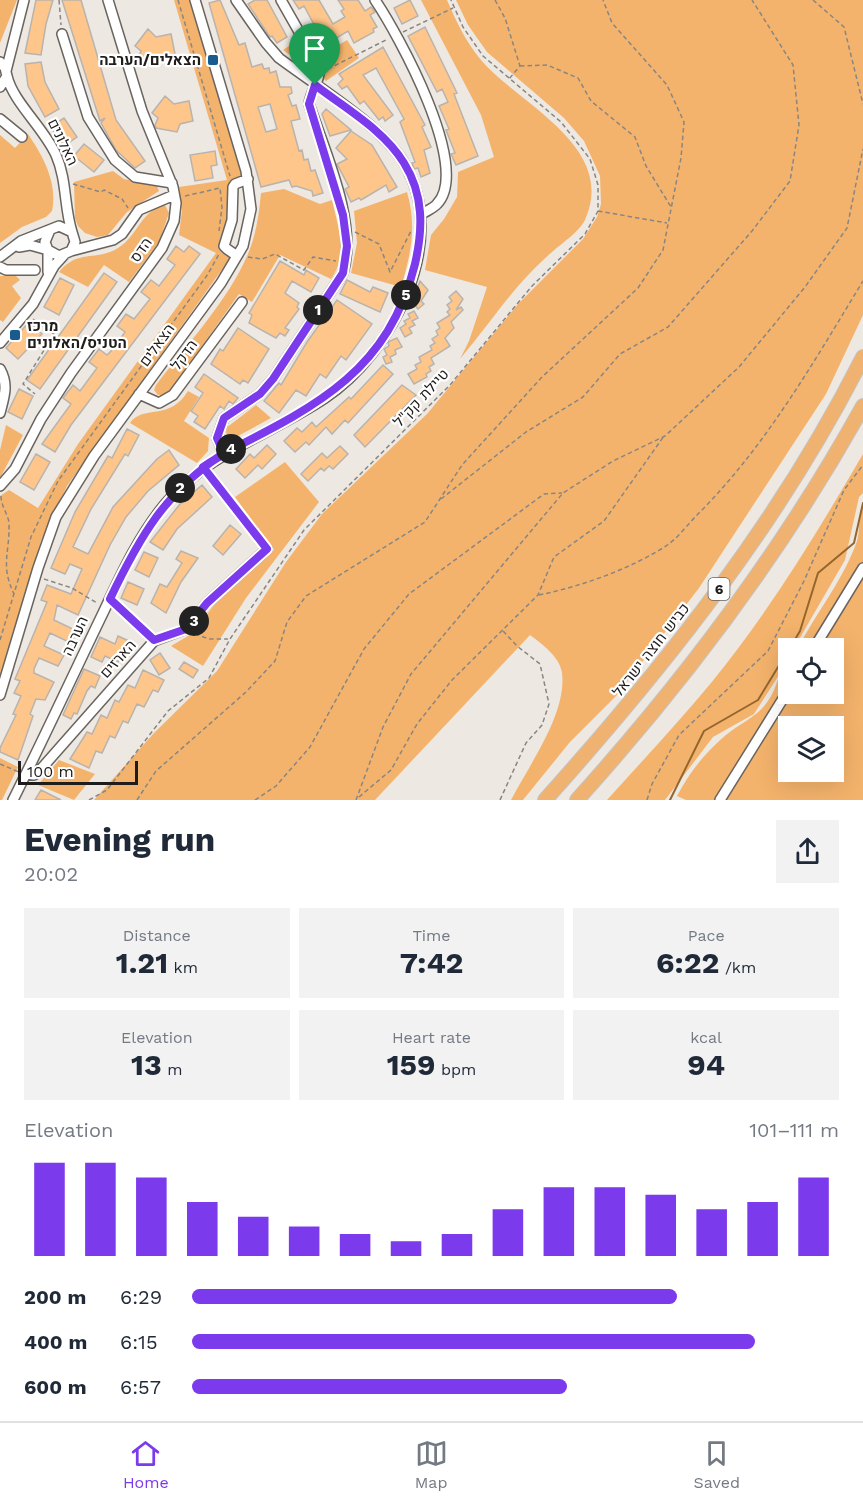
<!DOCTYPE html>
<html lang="en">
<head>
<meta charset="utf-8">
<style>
	body { margin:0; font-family:"Work Sans",Heebo,sans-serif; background:#f2f2f3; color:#1f2937; height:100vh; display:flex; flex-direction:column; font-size:22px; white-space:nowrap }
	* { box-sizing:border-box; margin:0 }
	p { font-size:20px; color:#747a83 }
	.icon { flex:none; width:33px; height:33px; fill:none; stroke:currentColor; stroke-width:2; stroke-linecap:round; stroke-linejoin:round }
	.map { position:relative; height:800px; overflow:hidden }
	.panel { display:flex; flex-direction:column; background:#fff; flex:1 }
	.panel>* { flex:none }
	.controls { position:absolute; left:778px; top:638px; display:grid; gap:12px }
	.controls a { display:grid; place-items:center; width:66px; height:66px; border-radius:0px; background:#fff; box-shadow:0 6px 24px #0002; font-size:30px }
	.scale { position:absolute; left:18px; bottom:15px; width:120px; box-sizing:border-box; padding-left:6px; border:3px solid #1f1d1b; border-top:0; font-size:16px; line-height:21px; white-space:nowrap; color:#1f1d1b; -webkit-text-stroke:4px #fff; paint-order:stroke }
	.pin { position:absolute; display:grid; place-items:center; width:51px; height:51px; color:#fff; margin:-62px -26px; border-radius:50% 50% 50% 0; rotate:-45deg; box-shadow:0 0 6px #0007 }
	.pin .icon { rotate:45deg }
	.km { position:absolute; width:30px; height:30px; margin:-15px; border-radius:50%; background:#222; color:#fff; font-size:16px; line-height:30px; text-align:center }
	.round { display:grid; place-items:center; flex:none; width:63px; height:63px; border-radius:0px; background:#f2f2f3 }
	.headline { display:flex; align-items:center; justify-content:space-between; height:102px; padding:0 24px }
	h1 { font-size:33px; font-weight:700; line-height:45px }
	.stats { display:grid; grid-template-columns:repeat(3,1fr); gap:9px; height:102px; padding:6px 24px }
	.stats div { display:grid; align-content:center; border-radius:0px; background:#f2f2f3; text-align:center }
	.stats b { font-size:30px; font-weight:700 }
	.stats small { font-size:16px; font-weight:400 }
	.stats p { font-size:16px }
	.chart { height:168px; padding:12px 24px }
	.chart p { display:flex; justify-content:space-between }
	.chart svg { width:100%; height:108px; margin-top:6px; stroke:#7c3aed; stroke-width:6 }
	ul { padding:0 24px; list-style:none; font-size:20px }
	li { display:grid; grid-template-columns:96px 72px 1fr; align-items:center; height:45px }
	li i { height:15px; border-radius:8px; background:#7c3aed }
	.tabs { display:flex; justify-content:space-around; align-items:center; height:84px; border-top:2px solid #e0e1e3; background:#fff; font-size:16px; color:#747a83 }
	.tabs a { display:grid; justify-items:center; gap:3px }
	.tabs .current { color:#7c3aed }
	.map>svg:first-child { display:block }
	.green { fill:#f4b36c; fill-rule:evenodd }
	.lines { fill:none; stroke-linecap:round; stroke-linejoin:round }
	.stream { stroke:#94662e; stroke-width:2 }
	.building { fill:#fec68b; stroke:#b9b3ad; stroke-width:1.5; fill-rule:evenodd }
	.minor-casing { stroke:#69645f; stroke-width:12 }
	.highway-casing { stroke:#c5c4c4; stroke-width:16 }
	.path { stroke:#898581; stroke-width:1.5; stroke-dasharray:4.5 3; stroke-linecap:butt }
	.minor { stroke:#fff; stroke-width:9 }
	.highway { stroke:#f0b270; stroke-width:14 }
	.route-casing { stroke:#fff; stroke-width:12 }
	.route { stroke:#7c3aed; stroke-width:8 }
	.poi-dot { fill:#175b8f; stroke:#fff; stroke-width:2 }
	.labels { text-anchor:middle; stroke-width:4.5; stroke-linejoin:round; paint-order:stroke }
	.shield { fill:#fff; stroke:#62615f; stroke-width:1.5 }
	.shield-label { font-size:14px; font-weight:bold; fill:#1f1d1b }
	.poi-label { font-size:15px; font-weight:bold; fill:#1f1d1b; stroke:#fff; text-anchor:end }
	.street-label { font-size:15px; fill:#1f1d1b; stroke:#fff }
</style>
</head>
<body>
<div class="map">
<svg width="863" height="800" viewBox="0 0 863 800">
	<rect width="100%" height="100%" fill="#eee8e2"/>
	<path class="green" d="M0 0H17L0 43Z
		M174 0H189L241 172 242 177 232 180 228 186 227 219 219 247 231 257 67 486 41 541 0 676V496L9 490 38 508 78 444 216 253 179 235 182 210 179 187 227 180Z
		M421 0H447C456 21 466 42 481 60 518 104 618 146 585 220 579 232 562 243 552 252 513 286 493 320 460 359L469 341 487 287 425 270 431 235 444 219 457 197 458 172 494 157 481 115Z
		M456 0H863V315L826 394 699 588 616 696 570 742 523 800H511C529 765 567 714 562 673 560 657 542 644 530 635L375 800H94L154 733 217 671 286 562 322 514 427 414 519 303 583 239 597 217 601 204 600 176 584 141 564 118 487 52 468 25Z
		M347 40 359 58 326 81 322 77 324 54Z
		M296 41 311 66 309 69 283 50Z
		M28 134C43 156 58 183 52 211L46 217 22 227 0 243V135L15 148Z
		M113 171 124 179 157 186 159 191 127 212 108 235 97 237 85 233 78 226 75 218 74 182Z
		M284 189 320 204 332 200C338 227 349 254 331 279L280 255 252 302 239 294 171 390 165 395H158L154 390 156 385C185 347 229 299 247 256 256 236 259 215 261 193Z
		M407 192C417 226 411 254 401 287L351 273 357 243 354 211Z
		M165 205 169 213 159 242 129 282 104 265 88 287 59 272C79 248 96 262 118 248 138 236 140 211 165 205Z
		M0 276H16L20 280 12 286 21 298 3 322 0 320Z
		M188 391 199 397 184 421 209 438 208 451 197 463 130 423C143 404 169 422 188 391Z
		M256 405 271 418 227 442 226 428Z
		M6 425 23 435 0 478V450Z
		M863 454V493L859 497 845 560 794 648H789V658L780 673 789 661V693H834V648H798C816 613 844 579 857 541 860 530 858 519 863 505V800H686L677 796C687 777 700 759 716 744 744 716 768 719 779 675L754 714 713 737 665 800H607C642 761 678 723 711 683 769 612 817 533 863 454ZM789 726H834V771H789Z
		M285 462 319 502 246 598 203 666 171 646 193 633 214 605 274 550 235 497Z
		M0 758 18 767 2 800H0Z
		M59 760 95 774 74 800 38 785Z"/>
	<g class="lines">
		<path class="stream" d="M790 648 800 631 818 573 854 543 863 503
			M670 800 704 731 758 700 789 649"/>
	</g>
	<path class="building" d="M36 0H53L46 24 41 55 25 53Z
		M62 0H81L116 120 145 161 135 168 116 150 101 123 105 118 100 121Z
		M220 0 239 45 245 43 252 67 262 64 264 69 269 68 270 73 276 71 280 87H291L292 93 288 95 292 106 296 105 300 119 291 121 299 151 302 150 304 160 308 159 311 171 315 170 323 193 313 196 312 191 296 186 292 187 289 180 261 187 209 3ZM270 104 277 129 266 132 258 107Z
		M255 0H267L287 37 277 43 272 36 270 37 248 4Z
		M293 0H319L333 24 345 17 341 11 344 9 338 0H358L365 11 371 7 375 12 370 15 377 27 373 29 374 32 354 43 348 31 325 45 304 6 299 9Z
		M410 0 418 16 402 24 394 8Z
		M425 27 457 93 454 94 478 156 456 165 451 154 455 153 446 130 449 129 439 106 448 102 442 89 437 92 408 36Z
		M148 29 156 37 171 34 175 54 162 56 159 65 137 60 141 51 135 46Z
		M383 47 425 125 422 127 431 147 424 150 430 173 421 177 418 168 414 169 412 163 415 162 400 122 404 119 376 68 363 75 393 115 385 121 383 117 379 120 364 101 360 104 347 86 342 89 338 84 343 79 339 74Z
		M41 62 45 82 59 109 45 117 28 86 25 64Z
		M165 96 174 104 189 101 193 121 180 124 177 132 156 128 155 125 158 118 152 113Z
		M326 109 351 130 330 136 322 114Z
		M64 118 77 137 64 146 50 127Z
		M351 131 372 145 397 187 389 192 386 185 361 200 359 198 351 202 345 189 349 187 337 164 347 159 336 148Z
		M84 144 104 160 94 172 74 156Z
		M215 151 217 165 211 166 213 178 195 181 190 155Z
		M176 246 184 252 189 246 200 254 71 425 55 452 42 444 71 404 63 398 73 385 80 391 97 368 89 362 99 349 107 355 113 349 125 332 117 326 126 314 134 319 150 299 141 292 151 280 159 286 175 265 167 259Z
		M280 261 304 275 306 270 319 278 311 292 292 281 285 293 299 303 297 307 299 309 285 328 289 330 285 336 280 333 276 338 249 323 252 315 249 313Z
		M104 273 117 282 40 389 27 380Z
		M60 278 74 285 59 315 44 307Z
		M347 280 370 292 373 287 388 293 380 312 340 294Z
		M420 281 428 290 421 301 424 304 418 309 412 302Z
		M456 291 463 299 456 310 461 307 463 310 451 322 454 328 445 338 450 346 431 358 434 364 429 367 431 371 426 374 427 377 414 384 408 374 417 369 415 365 421 362 419 357 432 350 430 346 435 343 432 339 438 335 436 331 440 328 437 323 450 315 447 312 450 309 447 305 452 301 449 297Z
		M337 300 372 324 346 360 341 356 326 378 320 374 306 396 296 390 279 413 264 401 279 383 281 385 307 342Z
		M414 311 418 318 412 321 415 325 409 328 412 333 405 337 400 328 406 324 404 321 410 318 408 314Z
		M29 322 42 334 18 359 6 348Z
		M238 328 269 349 248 383 243 380 240 384 211 364 220 349 223 351Z
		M397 338 402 347 395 350 396 354 390 357 392 362 386 364 383 357 387 355 384 349 389 346 388 342Z
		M383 365 393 374 348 423 345 420 332 434 326 427 309 445 306 442 295 452 284 441 297 428 302 432 312 422 316 427 349 397 351 399Z
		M204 374 238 398 233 404 229 401 224 409 220 406 205 429 194 422 198 416 191 411 203 393 195 387Z
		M402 385 416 395 365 447 354 435Z
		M19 389 33 396 22 419 8 412Z
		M127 429 139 435 128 456 125 454 91 509 73 547 88 554 113 507 157 459 169 450 179 465 148 491 126 517 110 545 78 615 57 605 54 620 77 631 71 643 50 633 44 646 64 655 58 666 39 658 34 669V673L54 682 45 700 36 699 30 714 33 716 18 760 0 752V748L16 715 13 714 21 696 14 693 20 681 15 679 47 602 41 600 47 585 71 594 82 569 70 564 65 574 51 568 75 512 108 456 112 458Z
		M267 445 276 454 262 469 258 465 245 478 236 469 250 454 254 458Z
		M340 446 348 454 333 469 329 466 324 471 321 468 308 481 301 474 322 453 327 458Z
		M36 454 50 462 34 490 20 482Z
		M202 485 212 497 177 529 163 550 150 542 180 504Z
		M230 525 241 534 223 555 213 546Z
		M181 551 198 558 181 582 166 613 151 603 160 584 167 587 182 563 176 559Z
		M144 552 158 558 149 577 135 570Z
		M128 582 144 589 137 605 121 598Z
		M118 636 129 641 128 644 131 646 128 651 124 649 118 662 105 656 102 662 91 657 100 637 115 644Z
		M160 653 170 668 159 675 150 660Z
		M184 662 198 670 193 678 179 669Z
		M84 669 100 676 95 688 91 686 87 691 77 714 74 713 71 719 63 715Z
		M143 670 164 680 158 692 153 690 144 707 137 704 128 723 123 721 115 738 110 736 102 753 96 751 89 768 70 759 87 732 92 734 101 715 107 718 115 700 119 702 128 685 135 688Z
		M41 790 61 800H35Z"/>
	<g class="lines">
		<defs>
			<path id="minor" d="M375 0C398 34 472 168 437 204 434 208 426 211 422 214
				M62 34 88 117 115 160 135 177 172 183
				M0 62 5 68 7 76 0 87
				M6 71 24 0
				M7 76C13 102 44 128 56 155 67 180 64 207 72 232
				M0 119 22 137
				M19 247 30 245 48 250V272
				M71 251 113 240 122 234 139 210 174 195
				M237 256 227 249 224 246 232 220 233 187 235 184 248 179
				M0 257 21 241 59 226 72 232 75 242 71 251 59 256 48 250 45 242 50 230
				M0 267 6 270H35
				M0 343 33 304 54 266 64 255
				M0 369C9 385 4 397 0 413
				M139 394 159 403 173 395 242 302
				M224 453 217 438 224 418 260 394 273 379 343 273C358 223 325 152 309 104 311 90 321 80 319 67L281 0
				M0 486 15 469 41 419 71 373 162 248 174 221 176 203 173 187 142 111 108 0
				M814 648 863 568
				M0 695 38 568 56 517 94 456 221 283 243 246 251 209 246 171 195 0
				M26 774 34 775 41 769 154 641 186 629 207 603 267 549
				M13 800C44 738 73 675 103 613 121 575 138 537 165 504 208 453 271 434 325 398 392 353 451 241 404 163 382 126 315 85 279 58L266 43 236 0
				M720 800 789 689"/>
			<path id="highway" d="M545 800C667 664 781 520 863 357
				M577 800C686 679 784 549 863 406"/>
		</defs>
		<use href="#minor" class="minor-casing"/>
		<use href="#highway" class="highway-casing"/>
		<path class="path" d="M59 0 61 25
			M178 0 230 176
			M495 0 505 18 520 66 509 79
			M813 0 844 27 863 104
			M403 32 453 8
			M520 66 547 65 578 78 591 101 635 137 646 166 671 207
			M328 69 388 39
			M73 184 101 192 104 190 122 199 128 208
			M185 196 220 188 222 207 219 231
			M598 211 667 223
			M355 232 379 244 390 272 411 231
			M248 257 262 259 275 254 304 270 313 257 336 261
			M33 319 54 334 23 384 35 394
			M209 475 262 542
			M1 496C1 506 8 514 9 523 10 553 0 565 14 594
			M441 499 526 432 583 397 620 354 668 327 752 231 790 181 799 125 793 65 752 0
			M44 579 72 588 97 603
			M539 595C582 586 628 570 666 546 678 538 688 524 698 514 766 446 813 363 863 281
			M115 605 147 634
			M195 634 209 639H228
			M0 640 31 537 58 481 208 274 219 254
			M0 764 19 772
			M359 797 391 770 417 724 452 680 538 595 554 557 604 521 664 436
			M89 800 107 790 168 711 209 678 230 639 304 530 450 385 532 286 585 234 598 211V185L590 159 561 122 483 56 463 27 451 0
			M137 800 156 771 246 692 275 661 287 622 306 596 425 522 462 465 542 377 638 288 663 250 681 158 684 122 667 85 612 23 603 0
			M255 800 276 786 310 747 364 649 409 594 544 494 562 493
			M356 800 383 727 411 674 563 493 613 461 665 436 739 367 805 287 847 228 863 149
			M500 800 526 743 542 725 549 704 540 664 517 646 503 631
			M647 800 652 784 679 735 768 651 804 581 844 490 863 465"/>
		<use href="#minor" class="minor"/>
		<use href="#highway" class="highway"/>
	</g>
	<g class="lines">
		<defs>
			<path id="route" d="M315 85 309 104 343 215 347 246 343 273 273 379 260 394 224 418 217 438 224 453C165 492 139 538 110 599L154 640 186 629 207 603 267 549 203 467C212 461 221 456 230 450 319 405 389 369 415 264 423 229 424 195 404 163 384 130 345 108 315 85"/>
		</defs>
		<use href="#route" class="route-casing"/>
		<use href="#route" class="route"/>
	</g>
	<g class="poi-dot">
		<rect x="207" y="54" width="12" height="12" rx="3"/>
		<rect x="9" y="329" width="12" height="12" rx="3"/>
	</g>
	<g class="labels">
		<rect class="shield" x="708.5" y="578" width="21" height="22" rx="4.5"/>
		<g class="shield-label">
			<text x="719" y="594">6</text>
		</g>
		<g class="poi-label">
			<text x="201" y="65">הצאלים/הערבה</text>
			<text x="27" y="331" text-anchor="start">מרכז<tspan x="27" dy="17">הטניס/האלונים</tspan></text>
		</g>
		<g class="street-label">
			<text transform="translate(63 142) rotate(64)" y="5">האלונים</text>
			<text transform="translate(141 250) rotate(-55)" y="5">הדס</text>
			<text transform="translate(157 345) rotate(-54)" y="5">הצאלים</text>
			<text transform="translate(184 355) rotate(-54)" y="5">הדקל</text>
			<text transform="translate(421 398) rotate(-47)" y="5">טיילת קק"ל</text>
			<text transform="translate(75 636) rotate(-65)" y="5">הערבה</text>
			<text transform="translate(651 650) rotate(-52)" y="5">כביש חוצה ישראל</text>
			<text transform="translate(118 659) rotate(-48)" y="5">הארזים</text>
		</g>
	</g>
</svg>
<div class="controls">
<a><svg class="icon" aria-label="locate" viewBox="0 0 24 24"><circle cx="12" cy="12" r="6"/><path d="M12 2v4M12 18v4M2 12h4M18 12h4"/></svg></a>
<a><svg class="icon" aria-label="layers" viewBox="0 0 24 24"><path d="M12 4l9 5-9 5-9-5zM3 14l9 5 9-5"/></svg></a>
</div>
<div class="scale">100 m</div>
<div class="pin" style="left:315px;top:85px;background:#1e9e55"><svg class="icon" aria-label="arrive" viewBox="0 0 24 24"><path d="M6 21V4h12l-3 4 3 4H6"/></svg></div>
<b class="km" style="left:318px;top:310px">1</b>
<b class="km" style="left:180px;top:488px">2</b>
<b class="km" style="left:194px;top:621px">3</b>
<b class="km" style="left:231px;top:449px">4</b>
<b class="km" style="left:406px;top:295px">5</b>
</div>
<section class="panel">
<div class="headline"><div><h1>Evening run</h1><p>20:02</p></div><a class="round"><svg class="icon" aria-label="share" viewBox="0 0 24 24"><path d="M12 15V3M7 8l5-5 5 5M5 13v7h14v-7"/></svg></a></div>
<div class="stats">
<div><p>Distance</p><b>1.21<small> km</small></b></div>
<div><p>Time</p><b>7:42</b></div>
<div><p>Pace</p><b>6:22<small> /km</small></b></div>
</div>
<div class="stats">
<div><p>Elevation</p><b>13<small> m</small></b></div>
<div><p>Heart rate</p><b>159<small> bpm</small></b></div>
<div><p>kcal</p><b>94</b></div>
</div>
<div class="chart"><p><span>Elevation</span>101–111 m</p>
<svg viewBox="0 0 160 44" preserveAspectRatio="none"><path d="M5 44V6M15 44V6M25 44V12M35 44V22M45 44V28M55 44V32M65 44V35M75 44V38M85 44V35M95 44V25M105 44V16M115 44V16M125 44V19M135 44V25M145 44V22M155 44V12"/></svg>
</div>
<ul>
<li><b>200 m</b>6:29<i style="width:75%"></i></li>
<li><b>400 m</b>6:15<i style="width:87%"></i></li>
<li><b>600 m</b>6:57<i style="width:58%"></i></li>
</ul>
</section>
<nav class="tabs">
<a class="current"><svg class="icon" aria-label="home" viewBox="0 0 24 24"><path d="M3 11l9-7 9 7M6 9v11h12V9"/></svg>Home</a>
<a><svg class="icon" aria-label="map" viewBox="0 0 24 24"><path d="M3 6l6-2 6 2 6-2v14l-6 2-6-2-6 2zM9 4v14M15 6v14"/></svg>Map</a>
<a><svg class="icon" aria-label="saved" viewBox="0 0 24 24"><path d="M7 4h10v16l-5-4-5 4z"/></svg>Saved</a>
</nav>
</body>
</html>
